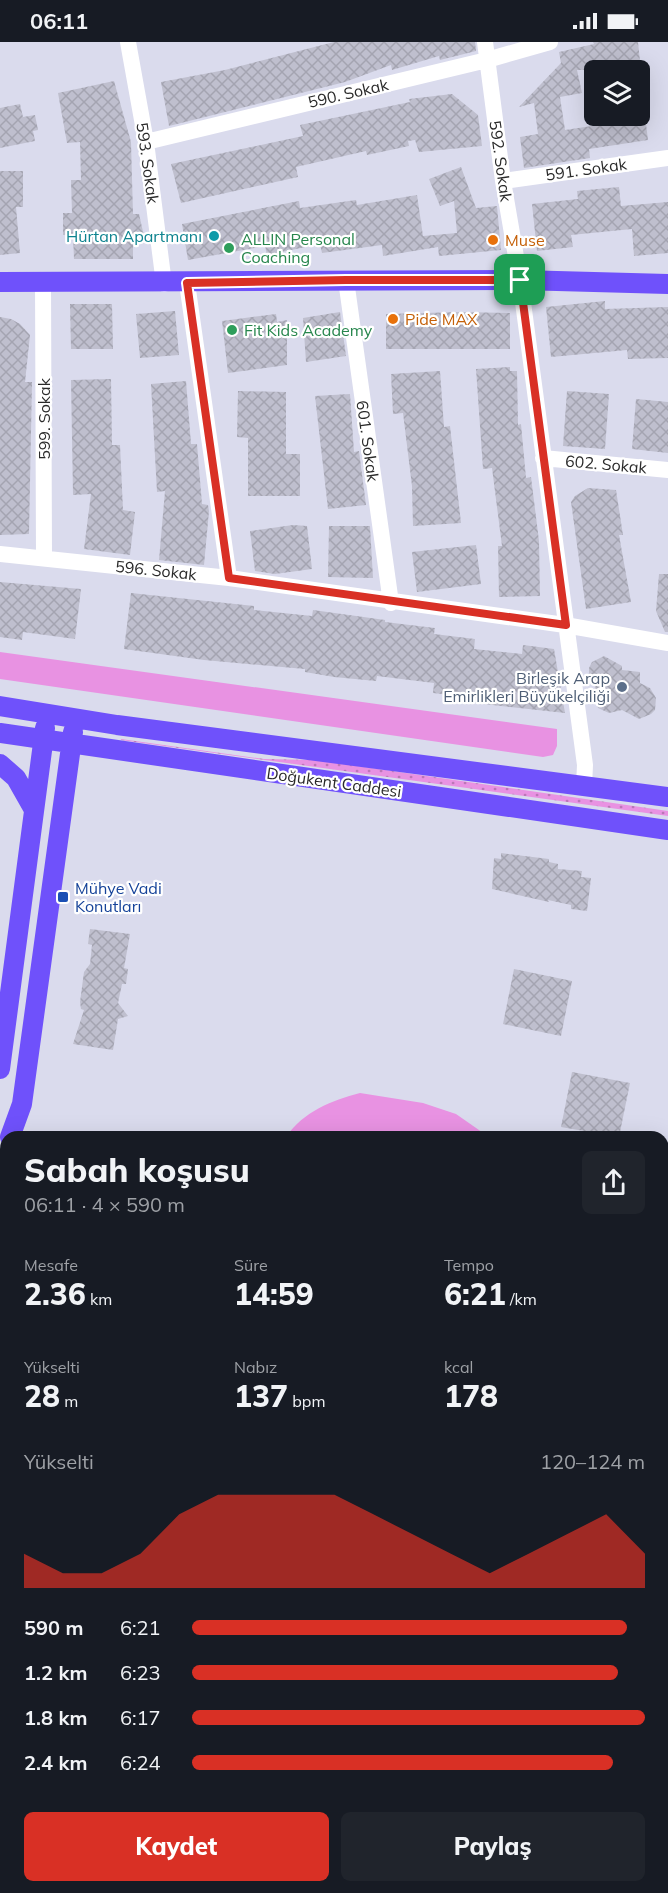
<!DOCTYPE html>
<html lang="tr">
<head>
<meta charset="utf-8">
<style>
	body { margin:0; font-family:Mulish,sans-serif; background:#20242c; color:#f1f3f6; height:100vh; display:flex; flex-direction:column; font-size:22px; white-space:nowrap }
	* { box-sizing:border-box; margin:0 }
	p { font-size:20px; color:#9ea1a6 }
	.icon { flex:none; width:33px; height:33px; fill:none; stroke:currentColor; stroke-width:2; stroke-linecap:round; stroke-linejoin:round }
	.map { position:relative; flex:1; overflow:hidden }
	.details { position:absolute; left:0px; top:1089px; width:669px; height:762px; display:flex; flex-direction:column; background:#171b24; border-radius:18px 18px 0 0; box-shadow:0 6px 24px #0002 }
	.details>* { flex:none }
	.buttons { position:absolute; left:584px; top:18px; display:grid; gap:12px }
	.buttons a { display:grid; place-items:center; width:66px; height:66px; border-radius:9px; background:#171b24; box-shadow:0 6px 24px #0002; font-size:30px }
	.pin { position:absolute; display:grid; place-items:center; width:51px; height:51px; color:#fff; margin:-26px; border-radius:12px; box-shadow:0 3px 9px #0006 }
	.round { display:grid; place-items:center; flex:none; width:63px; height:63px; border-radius:9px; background:#20242c }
	.head { display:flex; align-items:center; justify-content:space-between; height:102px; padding:0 24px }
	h1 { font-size:33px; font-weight:800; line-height:45px }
	.metrics { display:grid; grid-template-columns:repeat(3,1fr); gap:9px; height:102px; padding:6px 24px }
	.metrics div { display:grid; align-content:center }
	.metrics b { font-size:30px; font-weight:800 }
	.metrics small { font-size:16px; font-weight:400 }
	.metrics p { font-size:16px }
	.chart { height:168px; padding:12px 24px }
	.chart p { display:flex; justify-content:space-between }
	.chart svg { width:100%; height:108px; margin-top:6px; fill:#d93025; opacity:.7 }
	.button { display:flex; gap:12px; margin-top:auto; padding:12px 24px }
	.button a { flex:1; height:69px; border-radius:9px; background:#d93025; color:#fff; font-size:24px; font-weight:800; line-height:69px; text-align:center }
	.button a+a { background:#20242c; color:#f1f3f6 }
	ul { padding:0 24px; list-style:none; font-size:20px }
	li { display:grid; grid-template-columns:96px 72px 1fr; align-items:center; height:45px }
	li i { height:15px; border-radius:8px; background:#d93025 }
	.status { display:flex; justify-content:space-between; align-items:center; height:42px; padding:0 30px; background:#171b24; direction:ltr }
	.status svg { height:16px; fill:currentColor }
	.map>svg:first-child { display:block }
	.grass { fill:#e892e2 }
	.forest { fill:url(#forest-firs) }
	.garden { fill:url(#garden-dots) }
	.building { fill:url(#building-cross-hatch) }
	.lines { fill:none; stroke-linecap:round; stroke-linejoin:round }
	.minor { stroke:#fff; stroke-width:16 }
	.major { stroke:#6f51fb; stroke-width:20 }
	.route-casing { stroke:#fff; stroke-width:12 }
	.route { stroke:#d93025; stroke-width:8 }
	.culture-dot { fill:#0f9aa8; stroke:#fff; stroke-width:2 }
	.food-dot { fill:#e8710a; stroke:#fff; stroke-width:2 }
	.leisure-dot { fill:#2e9e5b; stroke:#fff; stroke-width:2 }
	.service-dot { fill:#5c6f8a; stroke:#fff; stroke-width:2 }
	.transit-dot { fill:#1a4fb4; stroke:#fff; stroke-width:2 }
	.labels { text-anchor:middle; stroke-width:4.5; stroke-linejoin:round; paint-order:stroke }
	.street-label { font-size:16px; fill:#2a2a2a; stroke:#fff }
	.culture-label { font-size:16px; fill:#0d838f; stroke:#fff; text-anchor:end }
	.leisure-label { font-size:16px; fill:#27864d; stroke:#fff; text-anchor:start }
	.food-label { font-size:16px; fill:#c56008; stroke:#fff; text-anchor:start }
	.service-label { font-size:16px; fill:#4e5e75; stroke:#fff; text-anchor:end }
	.transit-label { font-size:16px; fill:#164399; stroke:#fff; text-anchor:start }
</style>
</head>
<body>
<div class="status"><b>06:11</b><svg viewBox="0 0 49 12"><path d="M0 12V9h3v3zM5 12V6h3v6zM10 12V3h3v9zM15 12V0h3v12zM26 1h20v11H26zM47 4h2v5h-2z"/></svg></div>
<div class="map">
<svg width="668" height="1851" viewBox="0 0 668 1851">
	<defs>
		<pattern id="forest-firs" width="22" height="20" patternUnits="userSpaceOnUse" patternTransform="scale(1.5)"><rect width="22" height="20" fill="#e892e2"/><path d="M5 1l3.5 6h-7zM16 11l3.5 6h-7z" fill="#bc77b7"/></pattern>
		<pattern id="garden-dots" width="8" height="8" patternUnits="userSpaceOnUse" patternTransform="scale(1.5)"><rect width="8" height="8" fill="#e892e2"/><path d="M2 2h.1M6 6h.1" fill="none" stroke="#bc77b7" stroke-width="1.8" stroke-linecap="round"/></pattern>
		<pattern id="building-cross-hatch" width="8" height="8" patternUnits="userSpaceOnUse" patternTransform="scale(1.5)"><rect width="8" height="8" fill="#bfbfce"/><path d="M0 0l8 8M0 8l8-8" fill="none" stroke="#a4a4b1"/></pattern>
	</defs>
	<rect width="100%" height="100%" fill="#dadbed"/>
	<path class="grass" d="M0 610 557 687V704L553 713 543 715 0 637Z
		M360 1051 423 1061 456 1072 489 1095H286C304 1069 331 1059 360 1051Z
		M668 1160V1589L663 1595V1163Z
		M0 1331 6 1332V1845H532L531 1851H0Z"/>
	<path class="forest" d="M668 1589V1839L662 1851H531L532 1845H663V1595Z"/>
	<path class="garden" d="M121 697 264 717 316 718 668 769V774L121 698Z"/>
	<path class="building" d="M334 0H475L476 9 440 18 439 14 392 28 391 23 345 40 169 84 161 40 225 28Z
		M593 0H638L641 28H577L582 51 560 55 565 88 605 82 603 74H645L648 98 589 107 590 116 524 126 520 95 538 92 534 61 519 65 561 21 559 10 594 2Z
		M114 39 131 100 133 172H139L144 194H133V217H74L73 193H63V171H72L71 138H81L80 100 67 101 58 51Z
		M452 52 478 73 482 104 419 110 415 98 408 99 409 104 367 113 366 109 296 125 298 135 181 161 171 122 303 94 300 83 410 60 409 57Z
		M20 62 23 75 35 73 38 88 33 89 35 99 0 106V66Z
		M461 125 476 166 497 164 501 208 439 214 438 205 383 214 382 203 322 211 320 202 267 213 265 204 188 218 182 182 299 159 300 166 356 158 357 163 417 153 423 194 457 191 454 159 440 164 429 137Z
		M0 129H23V165H16L20 211 0 213Z
		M619 145 621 164 668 160V211L634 214 632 187 571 193 573 205 537 209 532 162 578 157 577 149Z
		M605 259V267L668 265V316L628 317 627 308 551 315 546 265Z
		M70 262H112L113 307H71Z
		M175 269 179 313 140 316 136 272Z
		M340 270 346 314 306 320 303 276Z
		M461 270 510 271V307H386V272Z
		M276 272 277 280 287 278V323L228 331 222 279Z
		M0 275 11 277 20 282 30 293 25 340H32L29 492 0 493Z
		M510 325V329H517L518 383 521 382 526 436 531 435 539 499 540 554 499 555 498 504H502L492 426 483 427 476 327Z
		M440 329 444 385 450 384 461 481 413 484 412 444 403 371 393 372 391 332Z
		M111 337 112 403H120L123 468 135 470 130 513 84 507 91 452 73 453 71 338Z
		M186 339 191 402H197L202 462 208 463 209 469 204 523 159 518 165 449 157 450 151 342Z
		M238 349 286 350V412H300V454H248V396L237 395Z
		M567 349 609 352 605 407 563 404Z
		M350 352 354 410 359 409 366 463 328 467 315 354Z
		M636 357 668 360V411L632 407Z
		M588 446 616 448 623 493H619L631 560 586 567 571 460 575 454Z
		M293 483 307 484 312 527 275 532 255 529 250 489Z
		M329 484H370L373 536 328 535Z
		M476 503 481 542 417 550 412 510Z
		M659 532H668V590H665L656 569Z
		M0 540 81 547 75 597 23 590 22 598 0 595Z
		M131 551 254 564V568L312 574 313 568 385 578V580L435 586 434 592 475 597 474 607 522 612 523 603 554 607 565 671 475 661 476 656 433 651 434 641 377 634 376 639 334 635 305 630V627L204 618 124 607Z
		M604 614 622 624V628L640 630V641L650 646 656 656 655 668 651 672 639 677 622 668 609 671 598 666 594 654 595 643 589 633V626L592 620Z
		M501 811 549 817V820L558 822V827L582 829 581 835 591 836 587 869 571 867V863L548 858 549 860 492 847 494 816 501 817Z
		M90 887 130 892 124 926 128 927 126 942H122L118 961 128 974 118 977 113 1008 73 1002 84 968 81 967 80 960 84 930 90 922 92 903 88 902Z
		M514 927 572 939 561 994 503 982Z
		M572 1030 630 1041 619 1095 561 1085Z"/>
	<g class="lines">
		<path class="minor" d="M128 0 146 100 164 242
			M485 0 503 139 520 238 585 723 584 744
			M146 100 487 18 550 0
			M503 139 668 116
			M346 238 391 561
			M43 239 44 515
			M187 241 229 536
			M543 416 668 428
			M0 512 229 536 565 583 668 601"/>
		<path class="major" d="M0 240 520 238 668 242
			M0 664 117 683 668 755
			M0 691 668 788
			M0 722 16 736 33 766
			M0 1027 45 686
			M10 1095 22 1062 73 690"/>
	</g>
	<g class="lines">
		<defs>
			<path id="route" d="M346 238H520L566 583 229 536 187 241Z"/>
		</defs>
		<use href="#route" class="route-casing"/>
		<use href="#route" class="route"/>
	</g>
	<circle class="culture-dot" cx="214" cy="194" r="6"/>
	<g class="food-dot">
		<circle cx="493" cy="198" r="6"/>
		<circle cx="393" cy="277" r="6"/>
	</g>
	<g class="leisure-dot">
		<circle cx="229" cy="206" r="6"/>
		<circle cx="232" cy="288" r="6"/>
	</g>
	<circle class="service-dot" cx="622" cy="645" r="6"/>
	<rect class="transit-dot" x="57" y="849" width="12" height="12" rx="3"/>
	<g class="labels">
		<g class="street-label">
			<text transform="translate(348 51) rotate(-13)" y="6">590. Sokak</text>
			<text transform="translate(501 119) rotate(82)" y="6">592. Sokak</text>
			<text transform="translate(148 121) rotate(82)" y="6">593. Sokak</text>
			<text transform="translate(586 127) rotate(-8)" y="6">591. Sokak</text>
			<text transform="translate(44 377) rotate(-90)" y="6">599. Sokak</text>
			<text transform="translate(368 399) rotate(82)" y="6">601. Sokak</text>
			<text transform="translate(606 422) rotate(5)" y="6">602. Sokak</text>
			<text transform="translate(156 528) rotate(6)" y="6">596. Sokak</text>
			<text transform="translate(334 740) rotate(8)" y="6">Doğukent Caddesi</text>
		</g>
		<g class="culture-label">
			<text x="202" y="200">Hürtan Apartmanı</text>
		</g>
		<g class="leisure-label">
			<text x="241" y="203">ALLIN Personal<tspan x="241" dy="18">Coaching</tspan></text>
			<text x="244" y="294">Fit Kids Academy</text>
		</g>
		<g class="food-label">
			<text x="505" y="204">Muse</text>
			<text x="405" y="283">Pide MAX</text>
		</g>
		<g class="service-label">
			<text x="610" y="642">Birleşik Arap<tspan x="610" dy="18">Emirlikleri Büyükelçiliği</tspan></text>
		</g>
		<g class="transit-label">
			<text x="75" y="852">Mühye Vadi<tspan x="75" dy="18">Konutları</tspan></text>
		</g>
	</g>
</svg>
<div class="buttons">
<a><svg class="icon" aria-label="layers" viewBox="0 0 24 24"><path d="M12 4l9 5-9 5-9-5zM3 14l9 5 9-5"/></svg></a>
</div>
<div class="pin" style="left:520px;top:238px;background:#1e9e55"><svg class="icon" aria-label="arrive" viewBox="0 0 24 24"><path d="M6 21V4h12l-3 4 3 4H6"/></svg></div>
<section class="details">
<div class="head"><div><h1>Sabah koşusu</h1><p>06:11 · 4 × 590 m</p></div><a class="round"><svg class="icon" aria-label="share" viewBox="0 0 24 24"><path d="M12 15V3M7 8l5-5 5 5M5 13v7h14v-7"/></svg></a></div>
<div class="metrics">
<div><p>Mesafe</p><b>2.36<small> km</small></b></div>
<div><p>Süre</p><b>14:59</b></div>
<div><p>Tempo</p><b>6:21<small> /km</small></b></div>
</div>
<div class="metrics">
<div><p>Yükselti</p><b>28<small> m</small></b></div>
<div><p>Nabız</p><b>137<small> bpm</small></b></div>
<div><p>kcal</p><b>178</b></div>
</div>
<div class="chart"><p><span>Yükselti</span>120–124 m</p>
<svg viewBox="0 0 160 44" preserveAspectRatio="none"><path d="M0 44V30L10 38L20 38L30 30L40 14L50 6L60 6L70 6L80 6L90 14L100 22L110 30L120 38L130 30L140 22L150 14L160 30V44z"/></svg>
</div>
<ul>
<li><b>590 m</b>6:21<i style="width:96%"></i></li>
<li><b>1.2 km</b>6:23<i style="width:94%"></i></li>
<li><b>1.8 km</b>6:17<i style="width:100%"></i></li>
<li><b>2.4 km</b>6:24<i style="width:93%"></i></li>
</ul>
<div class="button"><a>Kaydet</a><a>Paylaş</a></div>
</section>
</div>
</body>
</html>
